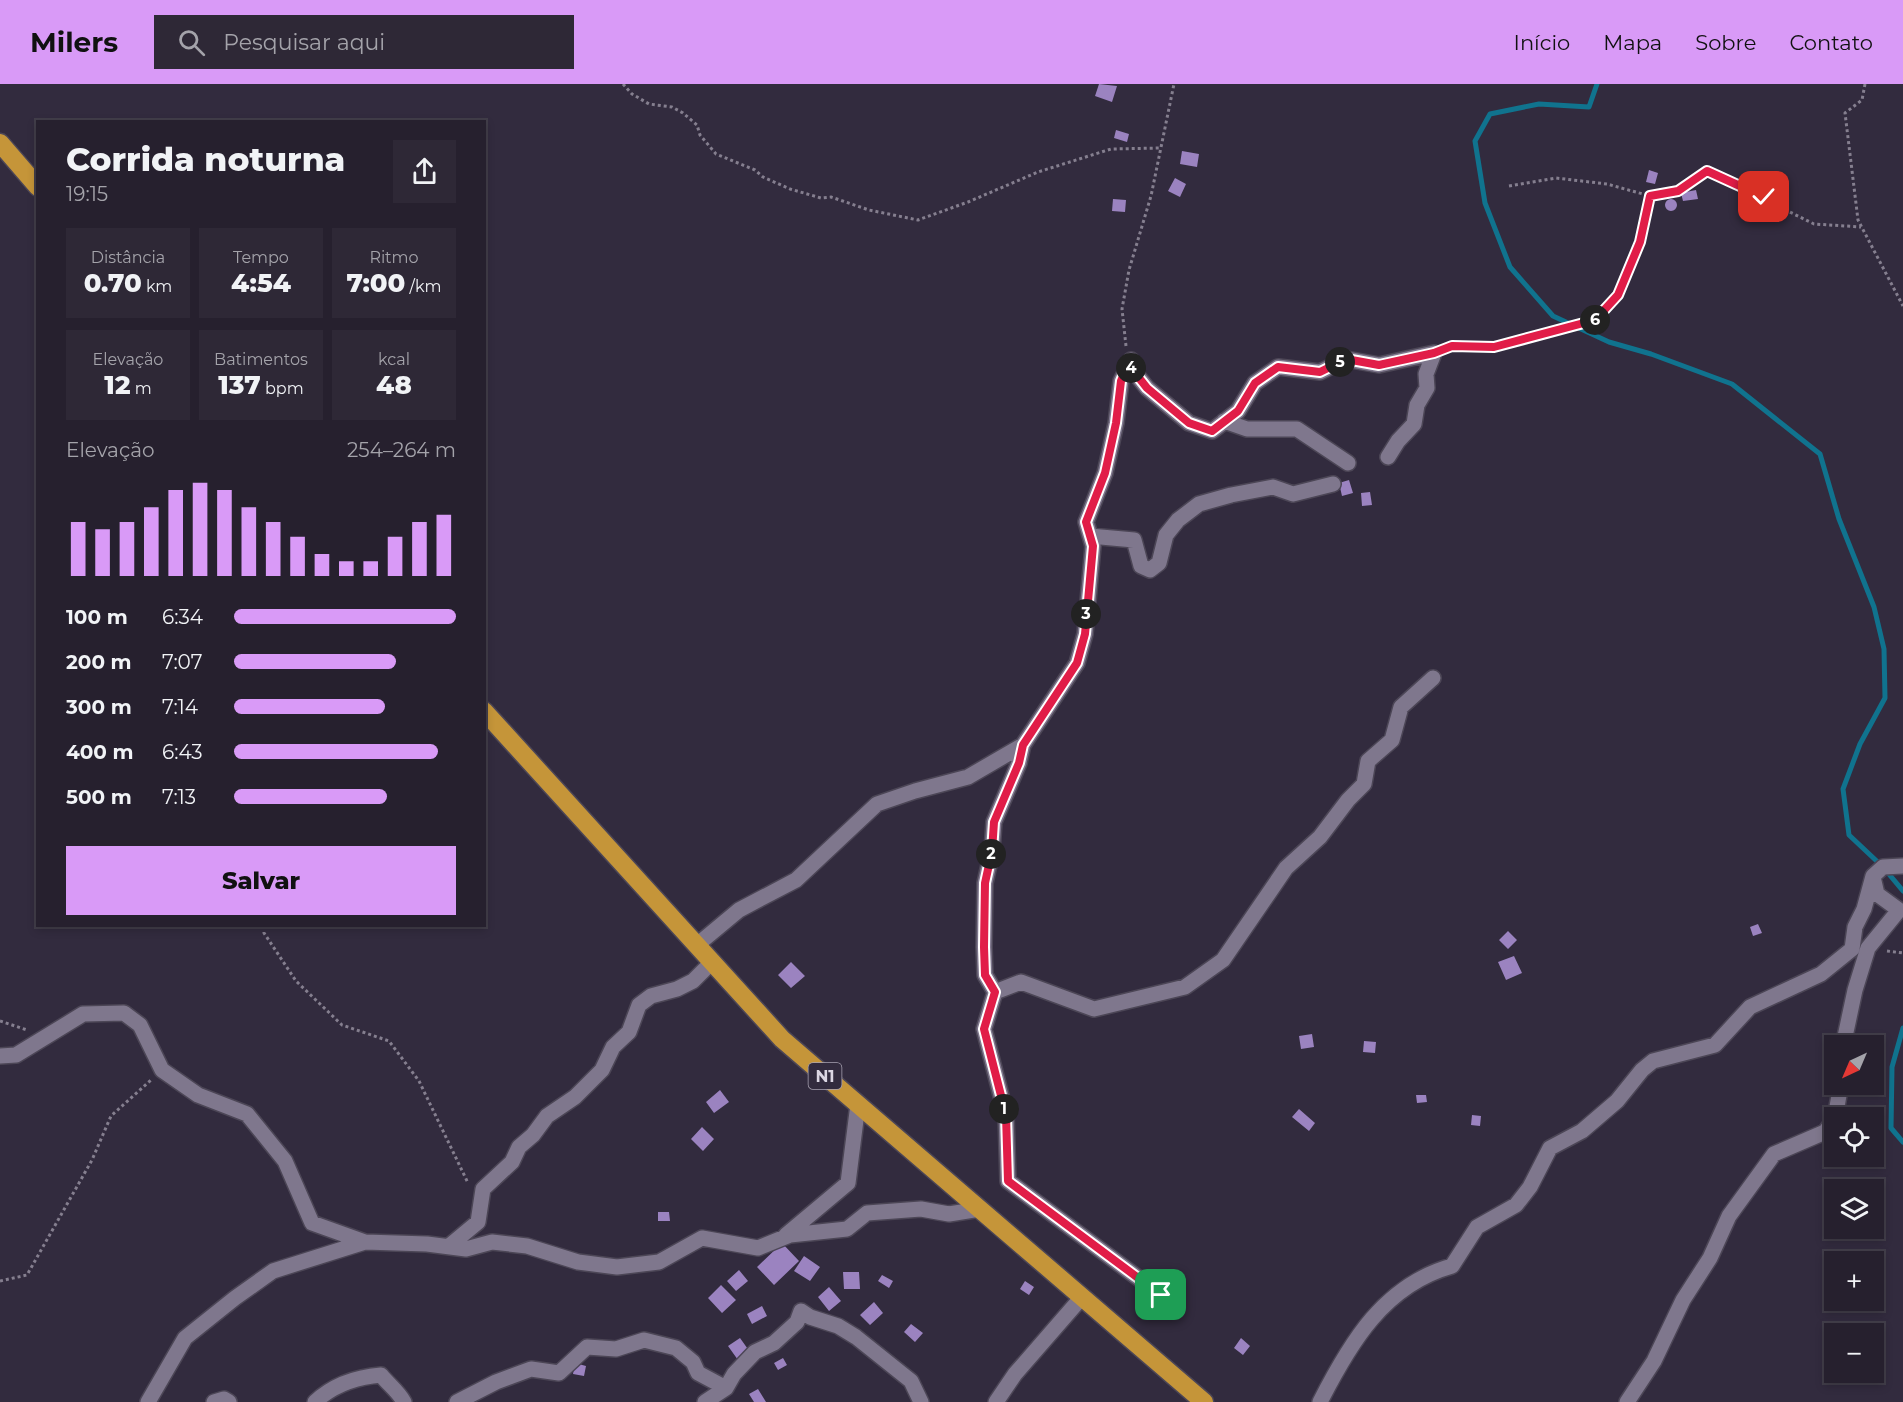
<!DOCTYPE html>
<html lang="pt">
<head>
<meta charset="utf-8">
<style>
	body { margin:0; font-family:Montserrat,sans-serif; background:#2e2836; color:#f1f3f6; height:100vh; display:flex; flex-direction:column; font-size:22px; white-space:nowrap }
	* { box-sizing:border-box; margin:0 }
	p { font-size:20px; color:#a4a3aa }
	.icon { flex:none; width:33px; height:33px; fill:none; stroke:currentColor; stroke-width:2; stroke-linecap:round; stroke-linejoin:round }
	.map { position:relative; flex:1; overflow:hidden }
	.side { position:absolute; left:36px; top:36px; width:450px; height:807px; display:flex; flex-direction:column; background:#26202e; border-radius:0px; box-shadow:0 3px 9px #0003,0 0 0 2px #423e4a }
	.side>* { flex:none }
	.needle { width:39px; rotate:224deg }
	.controls { position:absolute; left:1824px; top:951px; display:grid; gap:12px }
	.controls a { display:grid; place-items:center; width:60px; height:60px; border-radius:0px; background:#26202e; box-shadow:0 3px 9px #0003,0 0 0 2px #423e4a; font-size:30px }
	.pin { position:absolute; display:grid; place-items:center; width:51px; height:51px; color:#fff; margin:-26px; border-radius:12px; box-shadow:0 3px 9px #0006 }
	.km { position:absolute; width:30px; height:30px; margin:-15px; border-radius:50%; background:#222; color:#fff; font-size:16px; line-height:30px; text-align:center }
	.round { display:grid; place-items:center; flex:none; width:63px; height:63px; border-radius:0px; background:#2e2836 }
	.overview { display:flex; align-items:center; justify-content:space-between; height:102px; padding:0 30px }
	h1 { font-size:33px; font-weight:800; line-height:45px }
	.figures { display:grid; grid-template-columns:repeat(3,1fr); gap:9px; height:102px; padding:6px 30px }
	.figures div { display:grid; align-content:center; border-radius:0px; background:#2e2836; text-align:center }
	.figures b { font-size:26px; font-weight:800 }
	.figures small { font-size:16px; font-weight:400 }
	.figures p { font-size:16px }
	.chart { height:168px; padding:12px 30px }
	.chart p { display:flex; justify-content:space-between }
	.chart svg { width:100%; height:108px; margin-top:6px; stroke:#d99af7; stroke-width:6 }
	.action { display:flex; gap:12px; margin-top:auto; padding:12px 30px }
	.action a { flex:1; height:69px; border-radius:0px; background:#d99af7; color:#111; font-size:24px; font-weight:800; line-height:69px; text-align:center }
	ul { padding:0 30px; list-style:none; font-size:20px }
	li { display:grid; grid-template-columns:96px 72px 1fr; align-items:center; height:45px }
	li i { height:15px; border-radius:8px; background:#d99af7 }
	header { display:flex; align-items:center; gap:36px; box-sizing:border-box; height:84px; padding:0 30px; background:#d99af7; color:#111 }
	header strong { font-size:28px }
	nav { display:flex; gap:33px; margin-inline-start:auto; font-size:21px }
	.search { width:420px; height:54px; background:#2e2836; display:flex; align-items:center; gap:15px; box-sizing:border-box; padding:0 21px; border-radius:0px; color:#a4a3aa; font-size:22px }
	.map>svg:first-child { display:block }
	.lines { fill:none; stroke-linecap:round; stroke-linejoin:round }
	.stream { stroke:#10738e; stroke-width:5 }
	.building { fill:#9b83c0 }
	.minor-casing { stroke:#4c4656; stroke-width:18 }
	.highway-casing { stroke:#4c4656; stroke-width:21 }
	.path { stroke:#857f8f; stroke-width:3; stroke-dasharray:3 3; stroke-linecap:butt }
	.minor { stroke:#7f778d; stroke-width:15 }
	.highway { stroke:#c59539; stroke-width:18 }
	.route-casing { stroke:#fff; stroke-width:12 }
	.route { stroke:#e11d48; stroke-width:8 }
	.labels { text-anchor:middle; stroke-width:6; stroke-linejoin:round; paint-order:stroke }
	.shield { fill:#322b3e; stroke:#a8a3b2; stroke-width:1.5 }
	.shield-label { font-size:16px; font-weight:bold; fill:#dbd6e3 }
</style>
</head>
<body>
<header>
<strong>Milers</strong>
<div class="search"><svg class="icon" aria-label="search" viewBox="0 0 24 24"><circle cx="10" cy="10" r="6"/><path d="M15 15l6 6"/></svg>Pesquisar aqui</div>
<nav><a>Início</a><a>Mapa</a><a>Sobre</a><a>Contato</a></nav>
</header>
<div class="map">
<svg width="1903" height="1318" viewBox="0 0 1903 1318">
	<rect width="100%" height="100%" fill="#322b3e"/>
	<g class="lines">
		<path class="stream" d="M1597 0 1589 23 1539 20 1490 30 1475 57 1485 119 1510 183 1553 232 1609 258 1651 270 1732 300 1820 370 1839 435 1874 523 1884 565 1885 614 1860 660 1843 705 1849 751 1883 783 1903 807
			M1903 944 1892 983 1891 1044 1903 1058"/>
	</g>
	<path class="building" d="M1099 0 1117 2 1112 18 1095 12Z
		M1116 46 1129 50 1127 58 1114 54Z
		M1182 67 1199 70 1197 83 1180 80Z
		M1649 86 1658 89 1655 100 1646 98Z
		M1175 94 1186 100 1180 113 1168 107Z
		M1696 106 1698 115 1683 117 1681 109Z
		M1113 115 1126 116 1125 128 1112 127Z
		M1665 121a6 6 0 1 1 12 0a6 6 0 1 1-12 0Z
		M1349 396 1353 409 1342 412 1339 399Z
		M1370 408 1372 421 1362 422 1361 409Z
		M1758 840 1762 849 1753 852 1750 843Z
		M1508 847 1517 856 1508 865 1499 856Z
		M1514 872 1522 889 1506 896 1498 878Z
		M791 878 805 892 791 904 778 891Z
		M1312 950 1314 963 1301 965 1299 952Z
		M1364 957 1376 958 1375 969 1363 968Z
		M720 1006 729 1018 714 1029 706 1018Z
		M1416 1011H1426L1427 1018 1417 1019Z
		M1299 1025 1315 1039 1309 1047 1292 1033Z
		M1472 1031 1481 1032 1480 1042 1471 1041Z
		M702 1043 714 1055 703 1067 691 1055Z
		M658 1128H669L670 1137H658Z
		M782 1159 799 1177 774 1201 757 1183Z
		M804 1172 820 1183 810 1197 794 1187Z
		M739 1186 748 1197 736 1207 727 1197Z
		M843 1188H859L860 1205H844Z
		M882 1191 893 1197 889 1204 878 1197Z
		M1025 1197 1034 1203 1029 1211 1020 1205Z
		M721 1201 736 1216 722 1229 708 1214Z
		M829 1203 841 1217 829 1227 818 1213Z
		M874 1218 883 1229 870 1241 860 1231Z
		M762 1222 767 1232 752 1240 747 1230Z
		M911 1240 923 1249 915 1258 904 1248Z
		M740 1254 750 1268 738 1276 728 1262Z
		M1241 1254 1250 1262 1243 1271 1234 1264Z
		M783 1274 787 1281 778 1286 774 1279Z
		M575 1279 586 1282 584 1292 573 1290Z
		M758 1305 766 1318H754L749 1310Z"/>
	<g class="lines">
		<defs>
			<path id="minor" d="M1131 276 1121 297 1116 339 1105 389 1086 438 1093 462 1085 550 1077 579 1023 661 1019 679 994 738 992 767 985 799 984 863 985 891 995 908 984 945 1006 1031 1008 1097 1161 1211
				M1128 280 1147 304 1189 339 1212 347 1238 327 1255 299 1278 283 1320 288 1346 275 1379 281 1434 269 1426 290 1427 304 1417 321 1414 340 1398 357 1388 373
				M1224 337 1247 345H1297L1348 379
				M1090 452 1134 456 1141 482 1150 486 1159 479 1166 451 1178 436 1199 420 1231 411 1273 403 1293 410 1333 400
				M697 861 739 826 796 796 877 720 915 707 968 693 1023 661
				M995 908 1021 898 1094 925 1185 903 1223 876 1286 784 1320 753 1348 716 1364 700 1368 677 1392 656 1401 623 1433 594
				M1843 962 1855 906 1868 864 1899 826 1877 810 1873 793
				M0 972 16 971 83 930 124 929 140 941 162 986 198 1011 247 1030 285 1077 312 1139 365 1158 427 1160 466 1165 492 1158 527 1162 578 1178 617 1183 659 1178 702 1154 758 1164 790 1151 847 1145 867 1129 921 1125 949 1130 980 1125
				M1835 1034 1841 1000
				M786 1151 848 1099 858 1020
				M448 1163 478 1138 483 1105 512 1078 519 1063 533 1051 547 1032 575 1013 602 986 613 963 629 948 639 921 651 912 677 905 693 897 712 878
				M148 1318 185 1254 235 1214 273 1187 365 1158
				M214 1318 224 1315 229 1318
				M315 1318C333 1301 357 1293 381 1291 389 1301 398 1307 404 1318
				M457 1318 496 1298 531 1285 559 1289 587 1263 616 1265 644 1256 676 1264 693 1278 698 1289 726 1304
				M705 1318 726 1304 734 1290 755 1268 774 1259 797 1238 801 1227 810 1233 838 1242 856 1253 911 1297 921 1318
				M996 1318 1015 1290 1082 1213
				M1320 1318C1350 1259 1384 1201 1452 1182L1477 1143 1516 1121 1530 1103 1550 1064 1582 1047 1617 1017 1642 986 1653 977 1715 961 1750 923 1821 890 1852 865 1855 843 1864 825 1873 792 1883 783 1903 782
				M1627 1318 1654 1277 1683 1216 1710 1174 1729 1132 1774 1070 1825 1048 1834 1036"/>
			<path id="highway" d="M0 59 38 103
				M484 627 782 955 1204 1318"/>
		</defs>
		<use href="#minor" class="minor-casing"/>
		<use href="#highway" class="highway-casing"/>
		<path class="path" d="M623 0 632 10 649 20 672 23 683 29 697 41 700 51 716 70 755 86 763 93 790 105 821 114 831 113 869 126 918 136 968 118 1038 88 1111 65 1161 64
			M1865 0 1862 16 1845 29 1858 136 1903 222
			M1509 102 1556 94 1607 100 1650 112 1678 107 1707 87 1814 140 1861 143
			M1126 262 1122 225 1129 186 1151 112 1174 0
			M1448 264 1494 263 1595 236 1618 211 1640 158 1650 112
			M264 842V849L296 897 342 941 389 957 419 997 468 1099
			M1887 867 1903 869
			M0 937 27 946
			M0 1197 27 1191 92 1076 111 1032 152 995"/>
		<use href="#minor" class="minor"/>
		<use href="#highway" class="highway"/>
	</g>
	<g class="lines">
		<defs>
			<path id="route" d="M1161 1211 1008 1097 1006 1031 984 945 995 908 985 891 984 863 985 799 992 767 994 738 1019 679 1023 661 1077 579 1085 550 1093 462 1086 438 1105 389 1116 339 1121 297 1128 280 1147 304 1189 339 1212 347 1238 327 1255 299 1278 283 1320 288 1346 275 1379 281 1434 269 1452 262 1494 263 1595 236 1618 211 1640 158 1650 112 1678 107 1707 87 1764 113"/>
		</defs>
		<use href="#route" class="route-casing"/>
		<use href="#route" class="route"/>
	</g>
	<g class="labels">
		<rect class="shield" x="808.5" y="979" width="33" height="26" rx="4.5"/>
		<g class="shield-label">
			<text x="825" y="998">N1</text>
		</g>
	</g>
</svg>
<div class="controls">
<a><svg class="needle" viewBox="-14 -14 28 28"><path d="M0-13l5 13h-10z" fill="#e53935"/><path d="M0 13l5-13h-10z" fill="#a4a3aa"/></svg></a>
<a><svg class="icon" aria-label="locate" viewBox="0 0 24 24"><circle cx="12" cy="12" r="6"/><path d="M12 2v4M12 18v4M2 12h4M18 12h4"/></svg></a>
<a><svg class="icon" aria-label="layers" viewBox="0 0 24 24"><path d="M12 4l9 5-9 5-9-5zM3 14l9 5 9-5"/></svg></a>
<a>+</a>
<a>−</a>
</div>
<div class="pin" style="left:1161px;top:1211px;background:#1e9e55"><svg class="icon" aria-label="arrive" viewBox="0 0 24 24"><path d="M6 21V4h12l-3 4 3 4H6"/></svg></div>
<div class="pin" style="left:1764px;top:113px;background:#d93025"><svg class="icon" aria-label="check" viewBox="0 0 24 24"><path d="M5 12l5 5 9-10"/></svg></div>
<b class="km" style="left:1004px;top:1025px">1</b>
<b class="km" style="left:991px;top:770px">2</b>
<b class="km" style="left:1086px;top:530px">3</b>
<b class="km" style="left:1131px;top:284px">4</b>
<b class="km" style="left:1340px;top:278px">5</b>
<b class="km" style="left:1595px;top:236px">6</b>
<section class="side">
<div class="overview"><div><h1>Corrida noturna</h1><p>19:15</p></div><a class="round"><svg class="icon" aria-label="share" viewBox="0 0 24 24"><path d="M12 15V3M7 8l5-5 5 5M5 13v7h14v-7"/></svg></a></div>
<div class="figures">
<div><p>Distância</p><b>0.70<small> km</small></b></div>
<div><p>Tempo</p><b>4:54</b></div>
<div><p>Ritmo</p><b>7:00<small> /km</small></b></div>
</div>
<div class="figures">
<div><p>Elevação</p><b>12<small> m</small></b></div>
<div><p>Batimentos</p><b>137<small> bpm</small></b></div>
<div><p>kcal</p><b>48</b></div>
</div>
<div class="chart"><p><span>Elevação</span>254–264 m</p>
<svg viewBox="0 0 160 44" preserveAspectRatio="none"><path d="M5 44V22M15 44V25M25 44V22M35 44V16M45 44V9M55 44V6M65 44V9M75 44V16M85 44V22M95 44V28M105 44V35M115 44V38M125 44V38M135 44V28M145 44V22M155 44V19"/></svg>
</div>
<ul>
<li><b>100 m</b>6:34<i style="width:100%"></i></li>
<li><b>200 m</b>7:07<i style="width:73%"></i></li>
<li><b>300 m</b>7:14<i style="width:68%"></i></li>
<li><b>400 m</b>6:43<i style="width:92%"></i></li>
<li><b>500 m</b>7:13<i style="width:69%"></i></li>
</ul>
<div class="action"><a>Salvar</a></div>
</section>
</div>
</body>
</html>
